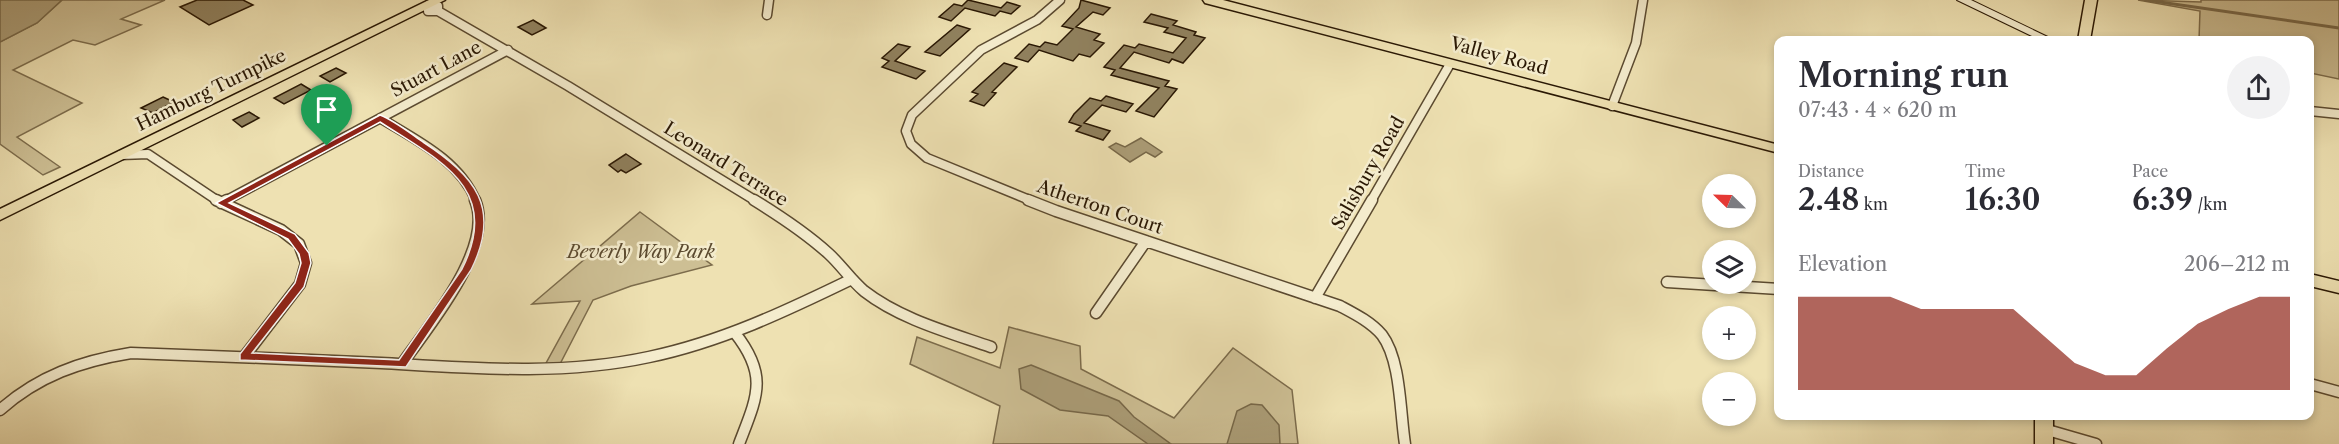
<!DOCTYPE html>
<html lang="en">
<head>
<meta charset="utf-8">
<style>
	body { margin:0; font-family:"Libre Caslon Text",serif; background:#f2f2f3; color:#2b2b33; height:100vh; display:flex; flex-direction:column; font-size:22px; white-space:nowrap }
	* { box-sizing:border-box; margin:0 }
	p { font-size:20px; color:#7c7c81 }
	.icon { flex:none; width:33px; height:33px; fill:none; stroke:currentColor; stroke-width:2; stroke-linecap:round; stroke-linejoin:round }
	.map { position:relative; flex:1; overflow:hidden }
	.side { position:absolute; left:1774px; top:36px; width:540px; height:384px; display:flex; flex-direction:column; background:#fff; border-radius:12px; box-shadow:0 3px 9px #0003 }
	.side>* { flex:none }
	.needle { width:39px; rotate:293deg }
	.controls { position:absolute; left:1702px; top:174px; display:grid; gap:12px }
	.controls a { display:grid; place-items:center; width:54px; height:54px; border-radius:50%; background:#fff; box-shadow:0 3px 9px #0003; font-size:30px }
	.pin { position:absolute; display:grid; place-items:center; width:51px; height:51px; color:#fff; margin:-62px -26px; border-radius:50% 50% 50% 0; rotate:-45deg; box-shadow:0 0 6px #0007 }
	.pin .icon { rotate:45deg }
	.round { display:grid; place-items:center; flex:none; width:63px; height:63px; border-radius:32px; background:#f2f2f3 }
	.head { display:flex; align-items:center; justify-content:space-between; height:102px; padding:0 24px }
	h1 { font-size:33px; font-weight:600; line-height:45px }
	.stats { display:grid; grid-template-columns:repeat(3,1fr); gap:9px; height:102px; padding:6px 24px }
	.stats div { display:grid; align-content:center }
	.stats b { font-size:30px; font-weight:600 }
	.stats small { font-size:16px; font-weight:400 }
	.stats p { font-size:16px }
	.chart { height:168px; padding:12px 24px }
	.chart p { display:flex; justify-content:space-between }
	.chart svg { width:100%; height:108px; margin-top:6px; fill:#8f2418; opacity:.7 }
	.map>svg:first-child { display:block }
	.green { fill:#cdbf94; stroke:#7c6c4c; stroke-width:1.5 }
	.water { fill:#ab9d77; stroke:#776849; stroke-width:1.5 }
	.lines { fill:none; stroke-linecap:round; stroke-linejoin:round }
	.stream { stroke:#776849; stroke-width:3 }
	.building { fill:#90815e; stroke:#2a1804; stroke-width:1.5 }
	.street-far1-casing { stroke:#5b4a30; stroke-width:11 }
	.street-casing { stroke:#5b4a30; stroke-width:13 }
	.secondary-casing { stroke:#2a1804; stroke-width:2 }
	.primary-casing { stroke:#2a1804; stroke-width:3 }
	.street-far1 { stroke:#f4eccd; stroke-width:8 }
	.street { stroke:#f4eccd; stroke-width:10 }
	.secondary { fill:#f4eccd; fill-rule:evenodd }
	.primary { fill:#eee1b2; fill-rule:evenodd }
	.route { fill:#8f2418; stroke:#fff; stroke-width:1.5; fill-rule:evenodd }
	.labels { text-anchor:middle; stroke-width:5; stroke-linejoin:round; paint-order:stroke }
	.street-label { font-size:18px; fill:#2a1804; stroke:#f4eccd }
	.park-label { font-size:18px; font-style:italic; fill:#5b4a2f; stroke:#f4eccd }
</style>
</head>
<body>
<div class="map">
<svg width="2339" height="444" viewBox="0 0 2339 444">
	<rect width="100%" height="100%" fill="#eee1b2"/>
	<filter id="stains"><feTurbulence type="fractalNoise" baseFrequency=".00333" numOctaves="4"/><feColorMatrix values="0 0 0 0 .2 0 0 0 0 .09 0 0 0 0 .02 0 0 0 .5 -.17"/></filter>
	<radialGradient id="worn" r=".72"><stop offset=".6" stop-color="#630" stop-opacity="0"/><stop offset="1" stop-color="#630" stop-opacity=".3"/></radialGradient>
	<path class="green" d="M62 0H165L121 19 141 25 95 45 73 40 13 70 82 103 17 137 60 167 43 175 0 144V42L37 23Z
		M2138 0 2201 2V0H2339V79L2310 73V40H2199L2200 11Z
		M640 212 712 265 631 286 593 300 560 364 545 365 580 301 532 304Z
		M1009 327 1080 346 1081 369 1174 418 1233 348 1292 390 1298 444H993L1000 406 910 364 917 337 1000 368Z"/>
	<path class="water" d="M0 0H62L37 23 0 42Z
		M1141 138 1162 152 1155 157 1146 152 1130 162 1109 147 1116 143 1125 147Z
		M1031 365 1119 401 1134 417 1171 444H1148L1108 416 1060 410 1021 389 1019 369Z
		M1251 404 1262 405 1279 425 1280 444H1227L1237 411Z"/>
	<g class="lines">
		<path class="stream" d="M2146 0 2339 28"/>
	</g>
	<path class="building" d="M197 0H243L253 5 209 25 180 7Z
		M968 0 1001 8 1007 2 1020 6 1011 14 1000 11 995 16 965 8 951 21 939 17 954 4 962 6Z
		M1081 0 1110 8 1103 15 1093 12 1076 27 1100 34 1094 40 1104 43 1090 57 1079 54 1073 61 1039 50 1028 62 1015 58 1029 44 1040 47 1045 42 1057 45 1073 29 1062 26 1079 8Z
		M1151 14 1177 21 1173 25 1196 32 1194 35 1205 38 1183 63 1172 59 1169 63 1134 52 1120 68 1169 81 1165 86 1177 89 1154 117 1136 111 1159 88 1111 75 1115 70 1104 67 1124 45 1135 48 1139 44 1173 53 1186 38 1164 32 1168 28 1144 22Z
		M533 20 546 28 532 35 518 27Z
		M957 25 970 29 940 56 925 52Z
		M898 44 910 47 895 61 925 71 916 79 882 67 889 61 882 58Z
		M1004 63 1017 67 992 92 996 93 984 106 970 101 978 94 972 92Z
		M336 68 346 73 330 82 320 76Z
		M301 84 311 90 284 104 274 98Z
		M1106 96 1133 104 1126 112 1102 105 1084 123 1110 131 1103 140 1076 131 1081 126 1069 122 1074 114 1090 98 1101 101Z
		M163 97 174 102 153 113 141 108Z
		M249 112 259 118 242 127 233 120Z
		M626 154 641 164 626 173 621 170 618 172 609 165Z"/>
	<g class="lines">
		<defs>
			<path id="street-far1" d="M429 5 438 6V11H428Z
				M438 11 568 86 756 201
				M767 15 769 0
				M1612 106 1636 43 1643 0
				M2310 111 2339 114
				M380 118C416 140 459 160 476 201
				M121 155 148 154 218 201
				M225 201 508 50
				M1032 201 927 158 911 144 906 131 912 115 981 50 1037 20 1060 0
				M1371 201 1450 64"/>
			<path id="street" d="M216 200 281 230 299 244 306 263 300 284 244 357
				M754 200C780 216 806 233 829 254 841 265 851 280 864 291 900 319 948 332 991 347
				M1028 200 1056 211 1340 306C1355 314 1371 322 1382 335 1401 360 1400 413 1405 444
				M221 203 227 200
				M1667 282 1779 289
				M1315 298 1372 200
				M1096 313 1146 241
				M735 333C769 376 757 397 739 444
				M402 364C429 325 495 248 475 200
				M2310 384 2339 392
				M0 410C38 376 81 361 131 353 214 356 298 359 381 363 470 368 561 376 649 357 721 342 786 311 852 279
				M2044 429 2096 444"/>
			<path id="secondary" d="M1957 0H1971L2054 40H2040Z"/>
			<path id="primary" d="M429 0H445L0 220V209Z
				M1203 0H1223L1779 145V153L1205 3Z
				M2085 0H2097L2090 40H2078Z
				M2310 274 2339 281V293L2310 286Z
				M2035 416H2053V444H2035Z"/>
		</defs>
		<use href="#street-far1" class="street-far1-casing"/>
		<use href="#street" class="street-casing"/>
		<use href="#secondary" class="secondary-casing"/>
		<use href="#primary" class="primary-casing"/>
		<use href="#street-far1" class="street-far1"/>
		<use href="#street" class="street"/>
		<use href="#secondary" class="secondary"/>
		<use href="#primary" class="primary"/>
	</g>
	<path class="route" d="M380 115C395 121 410 133 423 142 475 176 502 208 471 270L406 367 240 360V354L295 283 301 263 299 254 288 239 216 203ZM380 122C438 160 503 188 462 269L399 360 252 353 304 287 311 263 309 253 295 234 229 203Z"/>
	<g class="labels">
		<g class="street-label">
			<text transform="translate(1499 56) rotate(15)" y="6">Valley Road</text>
			<text transform="translate(436 69) rotate(-28)" y="6">Stuart Lane</text>
			<text transform="translate(211 90) rotate(-26)" y="6">Hamburg Turnpike</text>
			<text transform="translate(726 164) rotate(32)" y="6">Leonard Terrace</text>
			<text transform="translate(1368 173) rotate(-60)" y="6">Salisbury Road</text>
			<text transform="translate(1100 207) rotate(19)" y="6">Atherton Court</text>
		</g>
		<g class="park-label">
			<text x="641" y="258">Beverly Way Park</text>
		</g>
	</g>
	<rect width="100%" height="100%" filter="url(#stains)"/>
	<rect width="100%" height="100%" fill="url(#worn)"/>
</svg>
<div class="controls">
<a><svg class="needle" viewBox="-14 -14 28 28"><path d="M0-13l5 13h-10z" fill="#e53935"/><path d="M0 13l5-13h-10z" fill="#7c7c81"/></svg></a>
<a><svg class="icon" aria-label="layers" viewBox="0 0 24 24"><path d="M12 4l9 5-9 5-9-5zM3 14l9 5 9-5"/></svg></a>
<a>+</a>
<a>−</a>
</div>
<div class="pin" style="left:327px;top:146px;background:#1e9e55"><svg class="icon" aria-label="arrive" viewBox="0 0 24 24"><path d="M6 21V4h12l-3 4 3 4H6"/></svg></div>
<section class="side">
<div class="head"><div><h1>Morning run</h1><p>07:43 · 4 × 620 m</p></div><a class="round"><svg class="icon" aria-label="share" viewBox="0 0 24 24"><path d="M12 15V3M7 8l5-5 5 5M5 13v7h14v-7"/></svg></a></div>
<div class="stats">
<div><p>Distance</p><b>2.48<small> km</small></b></div>
<div><p>Time</p><b>16:30</b></div>
<div><p>Pace</p><b>6:39<small> /km</small></b></div>
</div>
<div class="chart"><p><span>Elevation</span>206–212 m</p>
<svg viewBox="0 0 160 44" preserveAspectRatio="none"><path d="M0 44V6L10 6L20 6L30 6L40 11L50 11L60 11L70 11L80 22L90 33L100 38L110 38L120 27L130 17L140 11L150 6L160 6V44z"/></svg>
</div>
</section>
</div>
</body>
</html>
